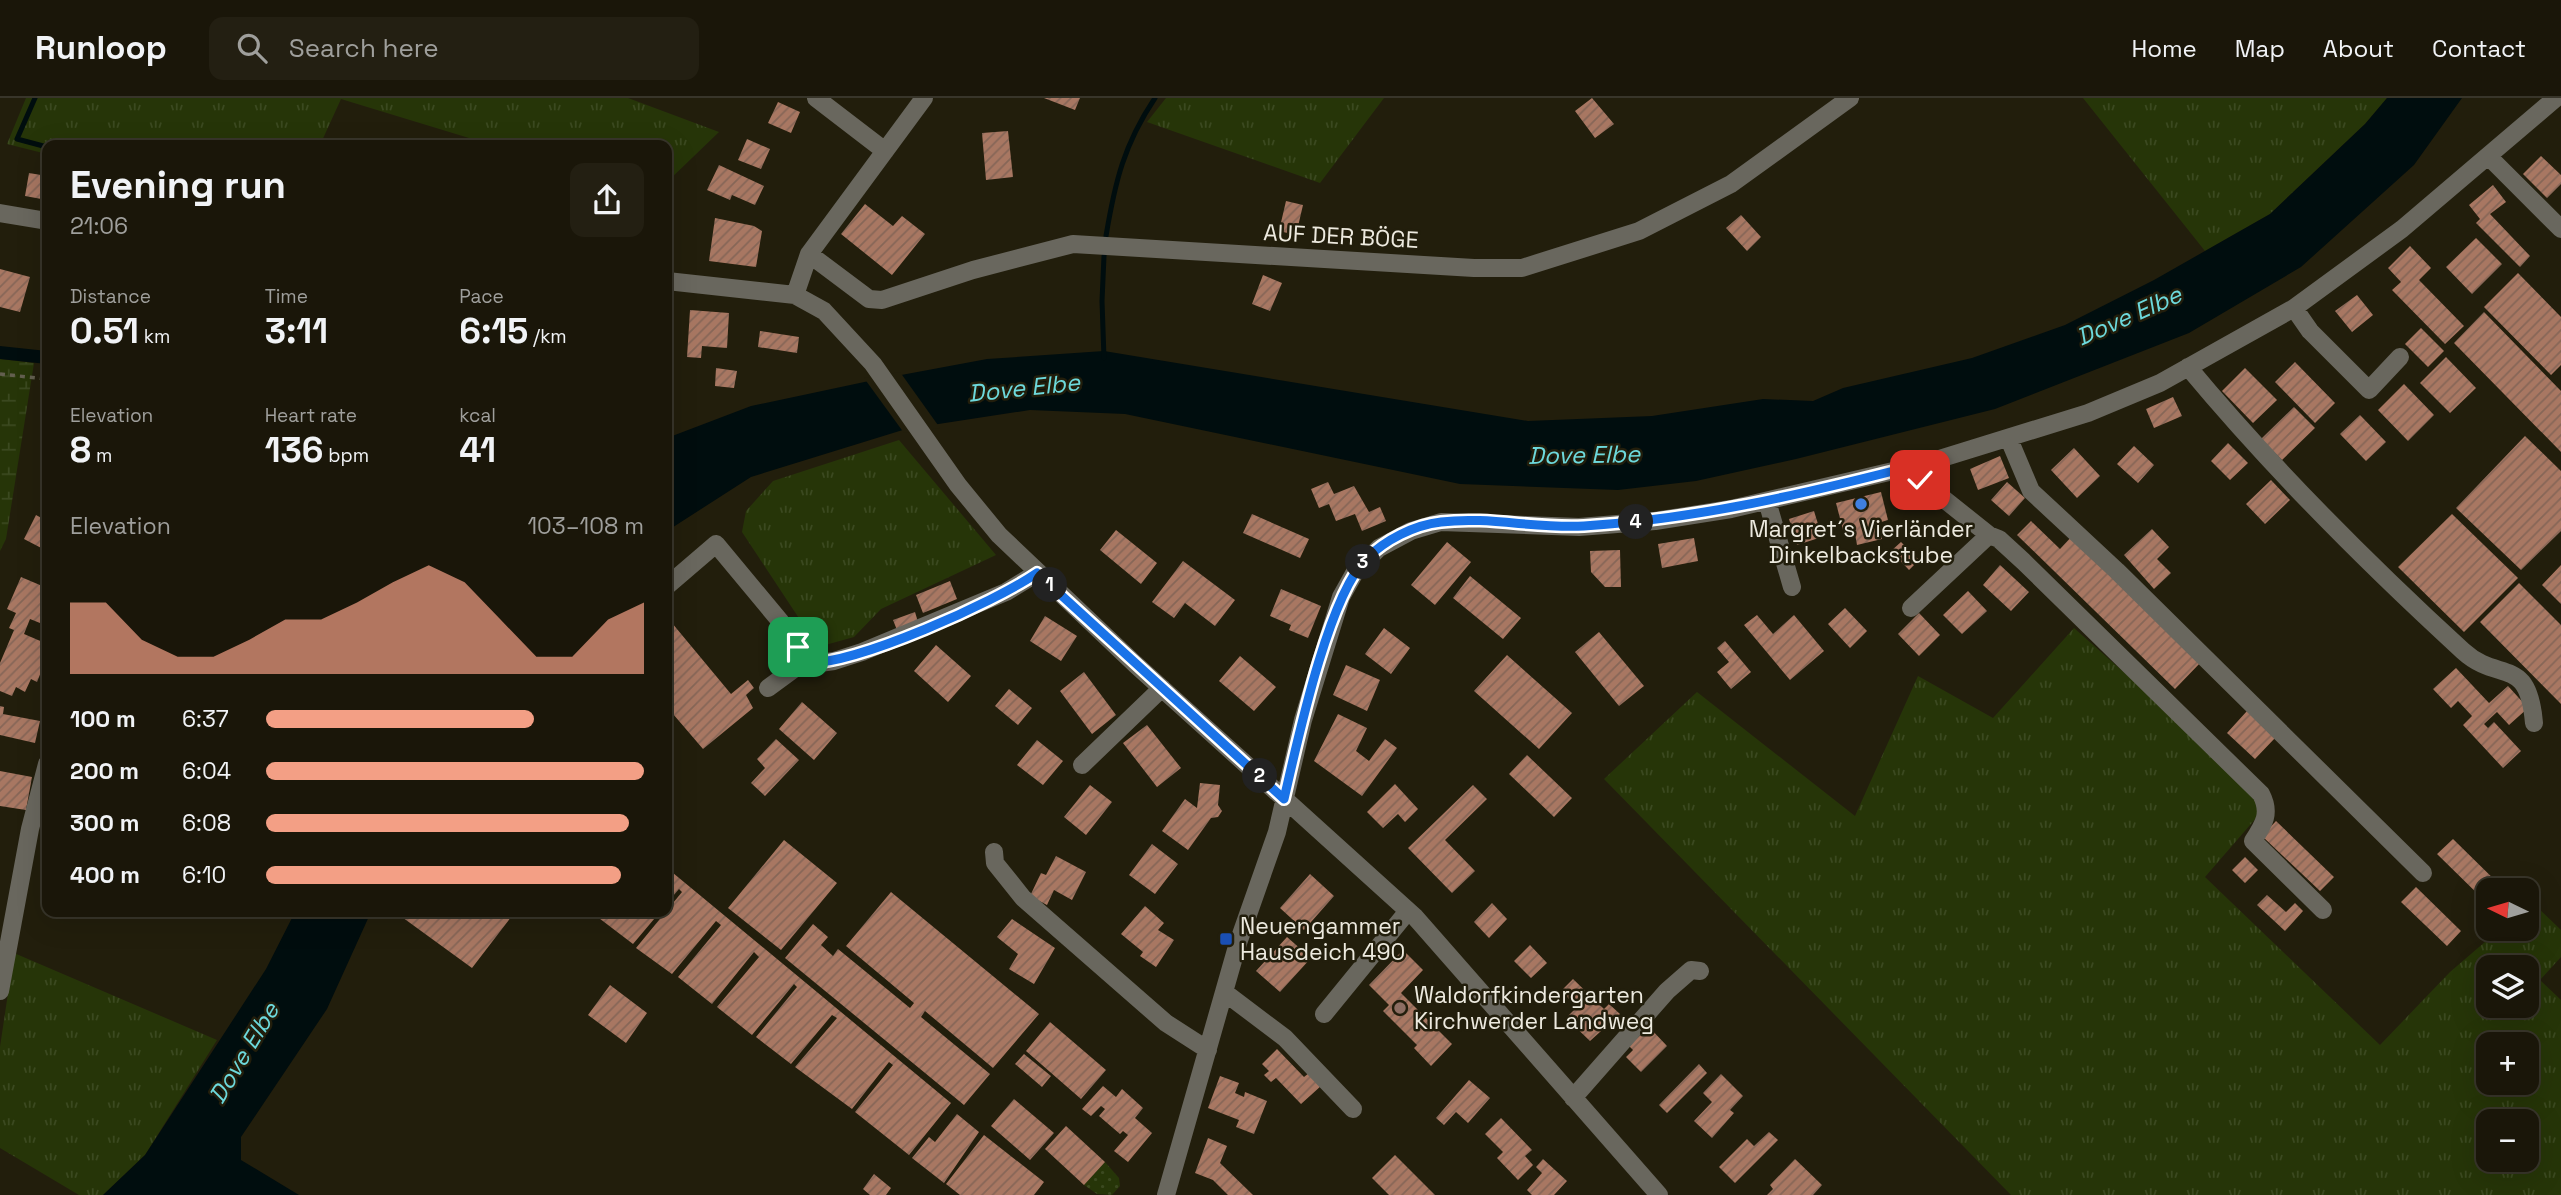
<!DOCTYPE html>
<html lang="en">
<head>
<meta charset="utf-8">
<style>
	body { margin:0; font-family:"Space Grotesk",sans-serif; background:#231f12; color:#f1f3f6; height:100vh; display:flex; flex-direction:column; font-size:26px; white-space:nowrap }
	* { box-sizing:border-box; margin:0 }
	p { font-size:23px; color:#9f9f9c }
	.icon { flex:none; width:38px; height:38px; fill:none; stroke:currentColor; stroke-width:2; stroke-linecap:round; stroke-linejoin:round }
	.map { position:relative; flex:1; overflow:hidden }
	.sheet { position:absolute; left:42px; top:42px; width:630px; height:777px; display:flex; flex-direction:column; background:#1a1609; border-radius:14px; box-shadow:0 7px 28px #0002,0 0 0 2px #38352a }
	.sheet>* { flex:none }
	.needle { width:46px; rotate:275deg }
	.tools { position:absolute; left:2476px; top:780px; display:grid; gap:14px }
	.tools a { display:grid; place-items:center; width:63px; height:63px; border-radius:14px; background:#1a1609; box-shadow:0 7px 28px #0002,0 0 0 2px #38352a; font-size:35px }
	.pin { position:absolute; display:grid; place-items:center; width:60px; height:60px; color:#fff; margin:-30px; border-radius:14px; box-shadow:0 4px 10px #0006 }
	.km { position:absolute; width:35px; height:35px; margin:-18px; border-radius:50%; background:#222; color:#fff; font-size:19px; line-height:35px; text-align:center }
	.round { display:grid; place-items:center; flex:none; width:74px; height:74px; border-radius:14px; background:#231f12 }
	.head { display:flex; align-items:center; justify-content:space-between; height:119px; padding:0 28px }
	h1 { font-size:38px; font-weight:700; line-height:52px }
	.figures { display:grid; grid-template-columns:repeat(3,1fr); gap:10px; height:119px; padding:7px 28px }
	.figures div { display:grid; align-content:center }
	.figures b { font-size:35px; font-weight:700 }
	.figures small { font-size:19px; font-weight:400 }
	.figures p { font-size:19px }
	.chart { height:196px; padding:14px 28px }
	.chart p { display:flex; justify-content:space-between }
	.chart svg { width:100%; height:126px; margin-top:7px; fill:#f39f85; opacity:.7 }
	ul { padding:0 28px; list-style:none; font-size:23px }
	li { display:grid; grid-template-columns:112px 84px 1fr; align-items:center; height:52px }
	li i { height:18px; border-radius:9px; background:#f39f85 }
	header { display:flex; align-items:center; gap:42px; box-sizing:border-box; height:98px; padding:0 35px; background:#1a1609; border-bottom:2px solid #38352a }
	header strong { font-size:33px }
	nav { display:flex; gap:38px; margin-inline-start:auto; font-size:24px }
	.search { width:490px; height:63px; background:#231f12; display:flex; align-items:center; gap:18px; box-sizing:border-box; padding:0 24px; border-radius:14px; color:#9f9f9c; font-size:26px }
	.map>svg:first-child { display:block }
	.grass { fill:url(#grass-tufts); fill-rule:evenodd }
	.wetland { fill:url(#wetland-marsh) }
	.garden { fill:url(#garden-dots) }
	.water { fill:#000d0e }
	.pier { fill:#221e0c }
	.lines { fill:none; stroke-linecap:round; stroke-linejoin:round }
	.stream { stroke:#000d0e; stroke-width:5 }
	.building { fill:url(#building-hatch) }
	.path { stroke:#635f4f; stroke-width:3.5; stroke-dasharray:5 5; stroke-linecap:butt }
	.minor { stroke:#69675e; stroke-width:18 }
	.route-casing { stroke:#fff; stroke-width:14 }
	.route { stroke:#1a73e8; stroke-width:9 }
	.shop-dot { fill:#3f7fe0; stroke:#221e0c; stroke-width:2.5 }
	.transit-dot { fill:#1a4fb4; stroke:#221e0c; stroke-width:2.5 }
	.education-dot { fill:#8d6e63; stroke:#221e0c; stroke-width:2.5 }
	.labels { text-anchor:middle; stroke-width:5; stroke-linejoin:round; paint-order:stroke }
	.street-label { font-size:23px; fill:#edeadf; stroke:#221e0c }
	.poi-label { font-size:23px; fill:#edeadf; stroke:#221e0c; text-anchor:start }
	.water-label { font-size:24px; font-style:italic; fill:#6dd9dc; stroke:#221e0c }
</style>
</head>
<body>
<header>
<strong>Runloop</strong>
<div class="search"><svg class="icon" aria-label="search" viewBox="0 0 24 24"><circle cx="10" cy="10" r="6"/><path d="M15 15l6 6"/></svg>Search here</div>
<nav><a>Home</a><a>Map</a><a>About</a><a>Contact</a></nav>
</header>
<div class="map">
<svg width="2561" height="1097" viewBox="0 0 2561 1097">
	<defs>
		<pattern id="grass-tufts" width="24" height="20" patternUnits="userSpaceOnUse" patternTransform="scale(1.75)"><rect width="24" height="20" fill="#263508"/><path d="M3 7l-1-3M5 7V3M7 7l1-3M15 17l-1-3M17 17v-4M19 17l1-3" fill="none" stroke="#3b4920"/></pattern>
		<pattern id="wetland-marsh" width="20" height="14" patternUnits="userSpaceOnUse" patternTransform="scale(1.75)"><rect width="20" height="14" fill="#263508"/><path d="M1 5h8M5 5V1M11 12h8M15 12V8" fill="none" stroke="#3b4920"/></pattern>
		<pattern id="garden-dots" width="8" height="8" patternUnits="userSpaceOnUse" patternTransform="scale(1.75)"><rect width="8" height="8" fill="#263508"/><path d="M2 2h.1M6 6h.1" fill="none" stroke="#3b4920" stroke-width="1.8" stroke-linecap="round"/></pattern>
		<pattern id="building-hatch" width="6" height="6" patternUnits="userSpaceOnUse" patternTransform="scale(1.75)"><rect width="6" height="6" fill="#a87762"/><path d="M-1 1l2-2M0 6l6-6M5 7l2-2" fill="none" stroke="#866657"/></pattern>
	</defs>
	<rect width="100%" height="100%" fill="#221e0c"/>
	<path class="grass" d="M26 0H628L719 34 667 84V47H492L341 1 320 47H47V56L7 46Z
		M1166 0H1384L1320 85 1147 24Z
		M2083 0H2387L2365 26 2270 116 2205 153Z
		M899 342 996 457 881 511 854 539 818 549 742 434 746 413 773 383Z
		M2074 530 2270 704 2205 779 2380 947 2450 874 2500 831H2527V808L2532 804 2561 832V859L2540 882 2561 902V1097H2011L1604 681 1697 594 1855 718 1918 578 1993 620ZM2488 870H2527V908H2488ZM2488 947H2527V985H2488ZM2488 1024H2527V1062H2488Z
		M14 855 217 942 145 1057 103 1097H79L0 1050V949Z"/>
	<path class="wetland" d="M0 261 34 265 6 441 0 453Z"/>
	<path class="garden" d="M1105 1064 1119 1080 1120 1088 1112 1097 1097 1096 1084 1087Z"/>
	<path class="water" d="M2387 0H2462L2414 67 2301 169 2189 235 1995 311 1796 361 1696 383 1618 392 1460 386 1125 316 1030 312 906 331 751 379 667 433V340L751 308 869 283 987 261 1104 253 1528 323 1652 318 1763 301 1813 303 1843 290 1972 260 2065 227 2154 182 2270 116 2365 26Z
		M0 248 47 253V266L0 261Z
		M295 814H371L327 911 241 1039V1062L299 1097H103L145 1057 266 871Z"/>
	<path class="pier" d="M900 274 940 330 904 335 864 280Z"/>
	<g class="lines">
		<path class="stream" d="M35 0 17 41 47 49
			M1106 138C1115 84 1124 46 1155 0
			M1104 158 1102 203 1104 260"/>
	</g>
	<path class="building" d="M1044 0H1080L1075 12Z
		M1592 0 1614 26 1595 40 1575 13Z
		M778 4 800 14 791 35 768 25Z
		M1008 33 1013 79 986 82 982 35Z
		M747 41 770 51 761 71 738 62Z
		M2541 58 2561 77V86L2547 100 2523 76Z
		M719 67 764 88 755 107 732 97 730 102 707 92Z
		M29 75 47 78V102L25 98Z
		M2493 87 2506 104 2490 116 2530 158 2520 169 2476 125 2480 121 2469 107Z
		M1286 103 1303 107 1296 137 1279 133Z
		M865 106 893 128 902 118 925 136 892 177 841 136Z
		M1741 117 1761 139 1747 153 1726 130Z
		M715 120 754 128 762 133 756 169 709 163Z
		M2476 140 2502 166 2472 196 2446 169Z
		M2410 148 2431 170 2419 182 2464 228 2445 246 2392 192 2401 184 2388 170Z
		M0 171 30 179 20 214 0 209Z
		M2518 175 2561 219V267L2551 277 2484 209Z
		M1263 177 1282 185 1270 213 1252 206Z
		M2357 197 2373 217 2352 234 2335 213Z
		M690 212 729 215 727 250 702 248 701 260 687 259Z
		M2484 214 2561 293V354L2454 245Z
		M2421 230 2444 253 2428 269 2405 246Z
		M760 233 799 239 797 255 758 249Z
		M2446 259 2476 290 2450 315 2420 285Z
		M2295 264 2335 305 2315 325 2275 284Z
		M716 270 737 273 734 290 715 288Z
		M2245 270 2277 302 2253 325 2222 293Z
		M2404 286 2434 317 2408 343 2378 312Z
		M2173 299 2182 318 2154 330 2146 311Z
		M2294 309 2315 330 2282 362 2261 341Z
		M2360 317 2386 344 2366 363 2340 336Z
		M2525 338 2561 373V433L2521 472 2456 410Z
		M2228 345 2248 365 2230 382 2211 363Z
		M2134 348 2154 367 2138 385 2117 366Z
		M2074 350 2100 378 2077 400 2051 372Z
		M2000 358 2009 380 1978 392 1970 371Z
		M2271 382 2290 402 2265 426 2246 406Z
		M1328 384 1334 396 1354 388 1369 414 1380 409 1386 423 1362 433 1355 416 1336 423 1329 406 1319 410 1311 391Z
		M2007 384 2025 400 2009 418 1991 402Z
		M1881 394 1888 422 1878 425 1882 441 1857 447 1854 430 1843 432 1836 405Z
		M1814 413 1822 439 1797 447 1789 421Z
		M1252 416 1309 441 1300 460 1243 435Z
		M2452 416 2518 480 2464 534 2398 469Z
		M36 417 47 423V453L24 441Z
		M2031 423 2060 451 2073 437 2202 563 2175 591 2017 437Z
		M2152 431 2169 449 2157 461 2171 475 2154 491 2124 457Z
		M1116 432 1157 465 1141 486 1100 452Z
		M1694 440 1698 463 1662 470 1658 446Z
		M1447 444 1471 464 1435 507 1411 487Z
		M1901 444 1919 462 1909 472 1891 453Z
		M1620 452 1621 489H1605L1591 474 1590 453Z
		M1183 463 1235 502 1215 528 1185 505 1174 520 1152 504Z
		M2000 467 2029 494 2011 513 1983 487Z
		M2561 467V506L2542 487Z
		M1470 478 1521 520 1503 541 1453 500Z
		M21 479 47 490V509L40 525 30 521 24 536 45 545 41 555 47 559 37 584 31 581 25 594 16 589 12 598 0 593V565L14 532 9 530 16 515 7 511Z
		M950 483 957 501 923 515 916 497Z
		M2519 485 2561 527V606L2480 524Z
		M1281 491 1321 508 1308 540 1289 532 1291 527 1270 518Z
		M1968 493 1987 513 1962 536 1943 517Z
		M1845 510 1867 533 1850 550 1828 526Z
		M915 514 918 524 897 532 893 522Z
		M1919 515 1940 537 1919 558 1898 536Z
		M1757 517 1773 536 1794 517 1824 553 1790 582 1744 527Z
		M1045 518 1077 538 1061 563 1030 543Z
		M667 519 731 596 748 582 754 590 746 597 753 610 703 651 667 609Z
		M1384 530 1410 550 1391 576 1365 556Z
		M1599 534 1644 588 1619 608 1575 554Z
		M1725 543 1751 574 1731 591 1717 574 1729 564 1717 550Z
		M936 547 971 578 948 604 914 573Z
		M1507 557 1572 615 1539 651 1474 593Z
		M1240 558 1276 589 1254 613 1219 583Z
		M1346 567 1380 582 1367 613 1333 597Z
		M2456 570 2489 605 2508 588 2528 610 2509 627 2497 614 2484 626 2488 630 2494 624 2521 653 2503 670 2463 627 2472 618 2458 603 2451 610 2433 591Z
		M1084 574 1116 617 1092 636 1060 593Z
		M1009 591 1032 610 1018 627 995 608Z
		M802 604 837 635 814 662 779 631Z
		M0 608 4 609 3 616 40 623 35 645 0 637Z
		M2247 613 2275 640 2255 661 2227 635Z
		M1338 616 1367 630 1356 653 1369 663 1385 641 1397 650 1362 698 1314 663Z
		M1147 627 1181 670 1157 689 1123 645Z
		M776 641 799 662 765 698 751 685 765 670 757 661Z
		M1037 642 1063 663 1043 687 1017 667Z
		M1527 657 1572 700 1554 719 1509 676Z
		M0 673 32 679 26 712 0 708Z
		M1200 685 1220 687 1218 707 1222 713 1218 719 1211 720 1188 752 1162 733 1185 701 1197 710Z
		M1395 686 1418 711 1405 724 1398 716 1383 730 1367 714Z
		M1090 687 1112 704 1086 737 1064 719Z
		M1473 687 1487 701 1445 742 1475 773 1452 795 1408 750Z
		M2276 723 2334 779 2320 793 2262 738Z
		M2453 741 2506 793H2488V806L2437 756Z
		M784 742 837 785 781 852 728 810Z
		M1152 746 1178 766 1155 796 1129 777Z
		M1056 758 1086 774 1072 802 1054 792 1047 807 1030 798 1041 775 1046 777Z
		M2245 759 2258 772 2245 785 2232 772Z
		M667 770 951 1005 909 1057 855 1014 893 967 889 964 852 1011 795 969 837 920 832 917 791 966 756 939 797 889 794 886 752 937 717 909 759 859 754 854 712 906 678 879 721 827 716 823 672 876 636 850 682 794 679 791 667 805Z
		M1310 776 1334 798 1304 832 1280 810Z
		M2416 789 2461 833 2447 848 2401 804Z
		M891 794 1039 916 993 970 925 913 921 919 990 976 964 1007 785 860 813 826 828 839 821 847 833 858 838 851 910 910 914 905 846 848Z
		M2267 797 2286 814 2295 805 2303 813 2285 833 2257 807Z
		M1492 805 1507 821 1489 840 1474 824Z
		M1145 808 1164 825 1158 832 1174 842 1156 869 1140 858 1143 854 1121 836Z
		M395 814H515L472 870Z
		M591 814H660L633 846Z
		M1012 821 1055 850 1034 886 1009 871 1018 856 997 839Z
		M1287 839 1311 860 1280 894 1256 873Z
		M1530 847 1547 865 1531 880 1514 863Z
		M1403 852 1423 872 1401 895 1452 946 1431 968 1414 950 1417 947 1383 913 1389 907 1369 887Z
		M1573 881 1604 911 1609 906 1620 916 1590 943 1566 920 1577 909 1561 893Z
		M610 887 647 915 626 945 588 917Z
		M1050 924 1106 972 1081 1001 1026 953Z
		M1649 929 1667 948 1641 974 1626 959 1633 952 1629 948Z
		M1277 951 1304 979 1309 975 1321 988 1301 1006 1276 980 1271 984 1264 977 1269 973 1262 966Z
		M1024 956 1051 978 1042 989 1015 966Z
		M1699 966 1707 975 1667 1015 1659 1007Z
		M1721 976 1743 998 1730 1012 1734 1015 1712 1040 1694 1023 1712 1004 1703 995Z
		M1220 978 1239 985 1235 995 1244 999 1245 994 1267 1003 1254 1036 1236 1029 1239 1022 1208 1010Z
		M1469 982 1490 1000 1468 1025 1456 1014 1444 1027 1436 1020Z
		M1103 988 1116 999 1122 991 1143 1010 1135 1020 1152 1035 1128 1064 1114 1053 1128 1037 1123 1033 1120 1036 1099 1018 1105 1011 1101 1008 1091 1018 1082 1011Z
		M1014 1001 1054 1035 1030 1062 991 1028Z
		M957 1016 979 1034 944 1085 912 1060 929 1039 935 1044Z
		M1501 1020 1532 1052 1525 1058 1533 1067 1518 1082 1497 1060 1503 1054 1485 1036Z
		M1066 1028 1105 1064 1084 1087 1045 1051Z
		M1769 1034 1778 1042 1735 1085 1719 1069 1747 1041 1754 1048Z
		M984 1037 1044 1084 1034 1097H960L946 1086Z
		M1208 1040 1227 1048 1220 1065 1253 1097H1228L1213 1082 1195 1075Z
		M1395 1057 1435 1097H1389L1372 1080Z
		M1543 1061 1567 1083 1554 1097H1532L1527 1092 1542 1075 1536 1069Z
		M1795 1061 1822 1087 1813 1097H1767L1773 1091 1770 1087Z
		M874 1076 891 1090 886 1097H870L863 1091Z"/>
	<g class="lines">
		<path class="path" d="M0 276 47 281"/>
		<path class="minor" d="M816 0 885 53
			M2488 58 2561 131
			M0 115 47 123
			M809 156 869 201 882 202 973 172 1073 146 1474 170H1522L1639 133 1731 86 1850 0
			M667 183 795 197 824 213 873 266 958 387 999 437 1135 566 1415 819 1659 1097
			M795 197 809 156 924 0
			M2294 210 2310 233 2369 292 2400 259
			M2188 269C2272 370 2366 464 2463 553 2499 586 2528 556 2534 625
			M2009 341 2031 393 2117 473 2423 775
			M1767 403 1792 489
			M1989 437 1999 441 2023 463 2261 696C2271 715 2264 726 2253 743L2323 812
			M667 488 716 446 780 523 808 565
			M1911 510 1989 437 1920 382 1913 368
			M768 590 798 568 834 563 862 554 1006 494 1037 475
			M1082 667 1162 590
			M994 754 995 765 1023 800 1166 925 1208 952
			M0 893 30 731 47 666
			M1224 894 1285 940 1353 1011
			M1324 916 1408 813
			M1573 1000 1667 893 1691 872 1700 873
			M1166 1097 1238 845 1277 734 1303 622 1341 499 1355 474 1379 450 1411 433 1441 424 1579 429 1655 423 1731 411 1923 366 2088 315 2160 285 2294 210 2402 131 2556 0"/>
	</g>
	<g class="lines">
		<defs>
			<path id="route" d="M798 549 808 565C859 565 993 505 1037 475L1284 701C1297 645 1328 499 1366 461 1385 442 1414 427 1441 424 1488 418 1537 431 1584 428 1697 421 1804 396 1913 368L1920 382"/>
		</defs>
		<use href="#route" class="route-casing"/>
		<use href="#route" class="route"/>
	</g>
	<circle class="shop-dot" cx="1861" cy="406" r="7"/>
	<rect class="transit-dot" x="1219" y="834" width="14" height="14" rx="3.5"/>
	<circle class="education-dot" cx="1400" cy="910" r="7"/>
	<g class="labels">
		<g class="street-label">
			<text transform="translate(1341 138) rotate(3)" y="8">AUF DER BÖGE</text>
		</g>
		<g class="poi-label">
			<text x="1861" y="439" text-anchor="middle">Margret´s Vierländer<tspan x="1861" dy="26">Dinkelbackstube</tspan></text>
			<text x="1240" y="836">Neuengammer<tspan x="1240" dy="26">Hausdeich 490</tspan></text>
			<text x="1414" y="905">Waldorfkindergarten<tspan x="1414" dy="26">Kirchwerder Landweg</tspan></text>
		</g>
		<g class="water-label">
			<text transform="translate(2129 218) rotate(-24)" y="8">Dove Elbe</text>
			<text transform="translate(1024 290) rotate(-6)" y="8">Dove Elbe</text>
			<text transform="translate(1584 357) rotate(-1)" y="8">Dove Elbe</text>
			<text transform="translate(244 955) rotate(-59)" y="8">Dove Elbe</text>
		</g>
	</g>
</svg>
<div class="tools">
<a><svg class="needle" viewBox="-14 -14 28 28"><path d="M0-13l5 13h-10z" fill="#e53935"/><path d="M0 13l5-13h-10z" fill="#9f9f9c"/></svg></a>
<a><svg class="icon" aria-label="layers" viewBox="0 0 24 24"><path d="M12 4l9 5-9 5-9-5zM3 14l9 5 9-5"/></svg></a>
<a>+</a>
<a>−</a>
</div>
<div class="pin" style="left:798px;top:549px;background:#1e9e55"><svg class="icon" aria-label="arrive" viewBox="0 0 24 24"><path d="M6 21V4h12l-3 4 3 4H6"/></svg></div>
<div class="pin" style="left:1920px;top:382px;background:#d93025"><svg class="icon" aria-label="check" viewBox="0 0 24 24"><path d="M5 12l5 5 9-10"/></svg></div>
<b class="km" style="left:1050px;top:487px">1</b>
<b class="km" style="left:1260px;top:678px">2</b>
<b class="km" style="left:1363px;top:464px">3</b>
<b class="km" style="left:1636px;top:424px">4</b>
<section class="sheet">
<div class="head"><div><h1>Evening run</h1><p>21:06</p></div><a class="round"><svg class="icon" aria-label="share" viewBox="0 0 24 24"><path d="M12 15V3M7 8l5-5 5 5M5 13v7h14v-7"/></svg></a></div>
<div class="figures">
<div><p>Distance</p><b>0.51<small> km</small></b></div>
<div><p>Time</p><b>3:11</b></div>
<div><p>Pace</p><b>6:15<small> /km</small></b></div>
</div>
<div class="figures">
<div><p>Elevation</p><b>8<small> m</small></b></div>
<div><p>Heart rate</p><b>136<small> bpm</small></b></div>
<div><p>kcal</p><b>41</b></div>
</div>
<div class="chart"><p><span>Elevation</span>103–108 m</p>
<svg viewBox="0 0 160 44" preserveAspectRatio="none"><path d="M0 44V19L10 19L20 32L30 38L40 38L50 32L60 25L70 25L80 19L90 12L100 6L110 12L120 25L130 38L140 38L150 25L160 19V44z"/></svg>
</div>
<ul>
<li><b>100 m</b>6:37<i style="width:71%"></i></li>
<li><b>200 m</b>6:04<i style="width:100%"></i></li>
<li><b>300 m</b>6:08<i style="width:96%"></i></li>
<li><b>400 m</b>6:10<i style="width:94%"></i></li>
</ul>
</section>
</div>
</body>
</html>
